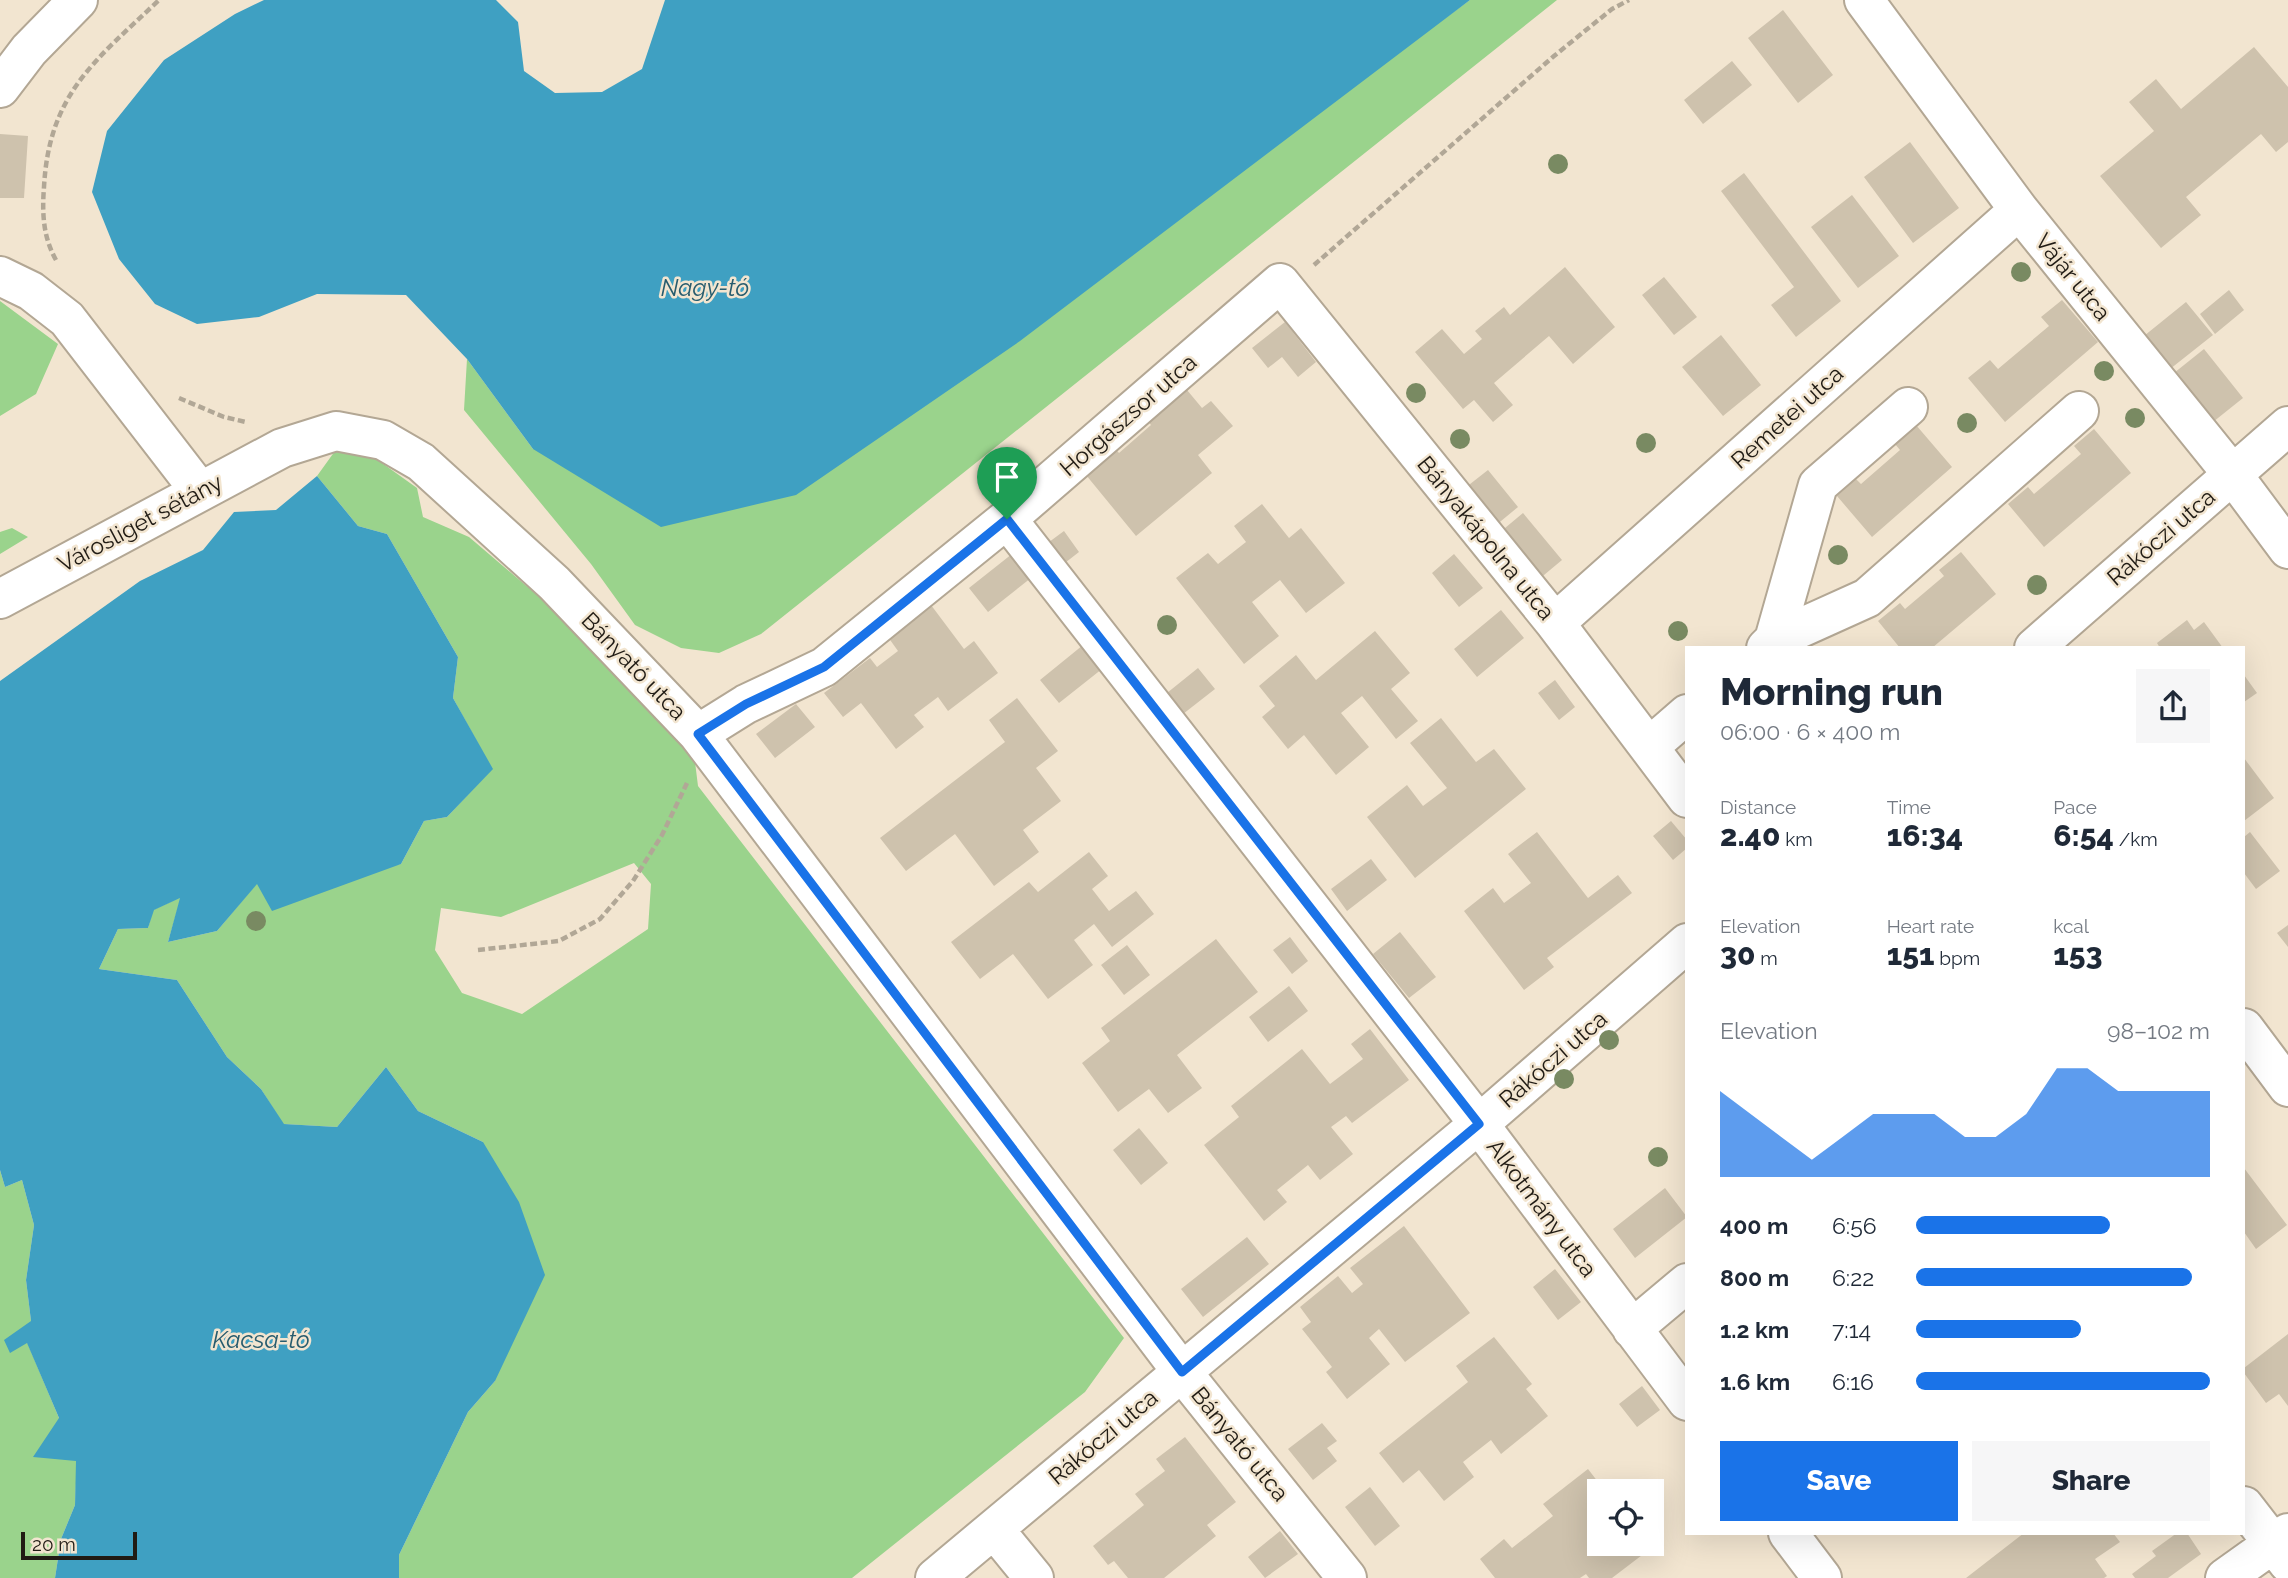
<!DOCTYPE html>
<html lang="en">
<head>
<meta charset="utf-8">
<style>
	body { margin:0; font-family:Raleway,sans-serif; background:#f6f6f7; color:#1f2937; height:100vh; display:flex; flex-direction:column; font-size:26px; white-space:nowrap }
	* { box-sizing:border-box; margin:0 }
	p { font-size:23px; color:#747a83 }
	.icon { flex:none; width:38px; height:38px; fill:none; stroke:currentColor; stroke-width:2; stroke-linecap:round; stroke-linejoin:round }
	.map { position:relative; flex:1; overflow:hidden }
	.details { position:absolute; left:1685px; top:646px; width:560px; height:889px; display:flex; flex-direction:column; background:#fff; border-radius:0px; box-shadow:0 7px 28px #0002 }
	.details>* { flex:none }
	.tools { position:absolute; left:1587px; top:1479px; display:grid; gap:14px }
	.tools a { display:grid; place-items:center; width:77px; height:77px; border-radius:0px; background:#fff; box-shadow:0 7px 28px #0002; font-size:35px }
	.scale { position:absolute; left:21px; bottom:18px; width:116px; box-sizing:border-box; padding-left:7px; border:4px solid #201b14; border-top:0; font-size:19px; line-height:24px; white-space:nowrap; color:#201b14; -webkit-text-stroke:5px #f2e5d0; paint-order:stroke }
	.pin { position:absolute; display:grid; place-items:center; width:60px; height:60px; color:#fff; margin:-72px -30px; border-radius:50% 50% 50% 0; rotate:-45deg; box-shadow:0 0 7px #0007 }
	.pin .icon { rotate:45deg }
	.round { display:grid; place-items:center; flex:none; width:74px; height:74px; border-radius:0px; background:#f6f6f7 }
	.overview { display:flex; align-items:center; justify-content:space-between; height:119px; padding:0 35px }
	h1 { font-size:38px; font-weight:800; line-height:52px }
	.metrics { display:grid; grid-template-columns:repeat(3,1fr); gap:10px; height:119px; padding:7px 35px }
	.metrics div { display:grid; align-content:center }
	.metrics b { font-size:30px; font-weight:800 }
	.metrics small { font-size:19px; font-weight:400 }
	.metrics p { font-size:19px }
	.chart { height:196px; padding:14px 35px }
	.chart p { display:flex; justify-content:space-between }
	.chart svg { width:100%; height:126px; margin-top:7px; fill:#1a73e8; opacity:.7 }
	.cta { display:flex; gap:14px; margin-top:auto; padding:14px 35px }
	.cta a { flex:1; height:80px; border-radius:0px; background:#1a73e8; color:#fff; font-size:28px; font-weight:800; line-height:80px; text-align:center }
	.cta a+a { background:#f6f6f7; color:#1f2937 }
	ul { padding:0 35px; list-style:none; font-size:23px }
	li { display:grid; grid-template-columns:112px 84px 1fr; align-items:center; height:52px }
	li i { height:18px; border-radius:9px; background:#1a73e8 }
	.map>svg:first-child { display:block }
	.green { fill:#9ad38c; fill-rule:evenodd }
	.water { fill:#3fa0c2 }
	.building { fill:#cec2ad }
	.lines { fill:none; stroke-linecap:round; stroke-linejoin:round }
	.minor-casing { stroke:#b3a794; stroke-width:42 }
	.path { stroke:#b1a796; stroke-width:4.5; stroke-dasharray:7 3.5; stroke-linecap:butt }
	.minor { stroke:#fff; stroke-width:38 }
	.tree { fill:#798a62 }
	.route-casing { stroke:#fff; stroke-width:14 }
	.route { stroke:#1a73e8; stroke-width:9 }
	.labels { text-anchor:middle; stroke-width:5; stroke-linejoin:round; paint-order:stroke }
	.street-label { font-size:23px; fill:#201b14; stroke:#f2e5d0 }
	.water-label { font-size:24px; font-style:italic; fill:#275c6e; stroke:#f2e5d0 }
</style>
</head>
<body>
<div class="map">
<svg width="2288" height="1578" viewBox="0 0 2288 1578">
	<rect width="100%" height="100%" fill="#f2e5d0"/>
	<path class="green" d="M1470 0H1557L761 634 719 653 681 648 635 625 591 564 464 410 467 359 533 449 1430 29Z
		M0 301 58 344 36 394 0 416Z
		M335 451 375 458 417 488 423 517 469 537 617 663 692 738 698 786 1124 1338 1085 1392 852 1578H399V1555L468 1412 495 1381 483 1142 418 1111 386 1067 337 1127 283 1124 261 1089 227 1057 177 980 99 969 118 929 148 928 153 910 181 897 168 942 217 931 257 883 401 864 424 821 447 817 492 769 453 698 458 657 387 534 358 526 317 476ZM634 863 651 884 648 929 522 1014 462 993 435 950 441 908 501 917Z
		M12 528 28 537 0 554V532Z
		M0 1170 5 1187 22 1180 34 1225 26 1280 31 1321 27 1342 77 1461 75 1505 61 1539 55 1578H0Z"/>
	<path class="water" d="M264 0H496L518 22 524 71 555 93 602 92 642 69 665 0H1470L1020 341 796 495 661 527 533 449 467 359 406 295 317 294 259 317 197 324 155 304 119 259 92 192 107 131 164 60 235 14Z
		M317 476 358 526 387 534 458 657 453 698 493 769 447 817 424 821 401 864 272 911 257 884 217 931 168 942 180 898 154 910 148 928 118 929 99 969 177 980 227 1057 261 1089 284 1124 337 1127 386 1067 418 1111 483 1142 519 1202 545 1275 495 1381 468 1412 399 1555V1578H55L61 1539 75 1505 76 1461 33 1457 59 1418 27 1343 10 1353 4 1340 31 1321 26 1280 34 1225 22 1180 5 1187 0 1170V681L140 581 203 550 234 512 276 510Z"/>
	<path class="building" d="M1783 10 1833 75 1798 103 1748 38Z
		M2254 47 2288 87V142L2276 152 2261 134 2186 197 2201 215 2161 248 2100 176 2154 131 2129 102 2156 79 2181 109Z
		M1732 61 1752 85 1703 124 1684 100Z
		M0 134 28 136 24 198H0Z
		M1910 142 1959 208 1913 243 1864 177Z
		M1744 173 1841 301 1796 337 1771 305 1794 287 1721 191Z
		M1852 195 1899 256 1858 288 1811 227Z
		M1565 267 1615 327 1573 364 1549 336 1494 383 1513 405 1493 422 1474 400 1463 409 1415 352 1442 329 1464 354 1482 339 1475 331 1504 307 1510 315Z
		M1664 277 1697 317 1674 335 1642 295Z
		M2229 290 2244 310 2215 334 2200 314Z
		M2062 300 2098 342 2005 422 1968 378 1990 360 1998 369 2049 326 2041 317Z
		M2186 302 2213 335 2165 373 2139 340Z
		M1285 322 1316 362 1298 377 1282 357 1268 368 1252 348Z
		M1721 335 1761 385 1723 416 1682 367Z
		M2204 349 2243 398 2208 426 2169 377Z
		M1182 384 1202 408 1211 401 1233 426 1198 455 1212 473 1136 536 1077 464 1107 439 1119 453 1151 425 1144 416Z
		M1916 425 1952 467 1872 537 1837 496 1856 479 1861 484 1900 450 1895 444Z
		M2094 429 2131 473 2044 547 2008 504 2028 487 2034 494 2081 454 2074 446Z
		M1488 470 1518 507 1495 526 1465 488Z
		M1262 504 1289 538 1301 528 1345 583 1306 613 1280 580 1252 602 1279 636 1244 664 1176 578 1208 553 1218 564 1246 542 1234 526Z
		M1523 513 1562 560 1538 580 1499 533Z
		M1064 531 1079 552 1061 566 1045 545Z
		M1017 550 1036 574 988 612 969 588Z
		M1961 552 1996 594 1932 648H1900L1878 621 1900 603 1905 609 1944 576 1939 570Z
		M1454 554 1483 588 1459 607 1432 573Z
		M931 605 964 649 974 641 998 673 948 711 938 697 914 715 924 727 896 749 861 703 843 717 824 693 870 658 877 667 898 651 888 637Z
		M1501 610 1524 638 1477 677 1454 649Z
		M2187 620 2194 630 2204 622 2223 648H2160L2157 643Z
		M1375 631 1410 673 1391 689 1418 721 1396 739 1362 696 1341 713 1369 747 1336 775 1304 735 1288 749 1262 717 1275 706 1259 686 1296 655 1316 680Z
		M1088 641 1107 665 1059 703 1040 680Z
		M1198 668 1215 689 1183 714 1167 693Z
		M2244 675 2257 693 2244 702Z
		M1555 680 1575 707 1559 720 1538 693Z
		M1017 698 1058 751 1036 768 1061 801 1023 830 1039 852 994 886 955 834 906 871 880 838 1005 742 989 720Z
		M796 704 815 727 775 758 756 734Z
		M1441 718 1476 762 1494 749 1526 789 1415 878 1367 817 1407 785 1423 806 1447 788 1410 743Z
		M2244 758 2274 798 2244 821Z
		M1671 821 1687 840V848L1673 860 1653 836Z
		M1537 832 1588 898 1618 875 1632 893 1547 958 1554 967 1524 990 1464 911 1493 888 1504 903 1531 883 1508 854Z
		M2250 832 2280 871 2256 889 2244 873V837Z
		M1089 852 1108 876 1092 889 1109 911 1136 891 1154 914 1112 947 1094 924 1074 940 1093 965 1048 999 1013 954 980 979 951 942 1029 882 1038 892Z
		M1371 859 1387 880 1347 911 1331 889Z
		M2288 925V947L2277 933Z
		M1400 932 1436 977 1409 998 1373 954Z
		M1290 937 1308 961 1292 974 1273 950Z
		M1216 939 1258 992 1177 1055 1202 1088 1168 1113 1149 1089 1118 1112 1082 1063 1110 1041 1101 1028Z
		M1127 945 1150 975 1124 995 1101 965Z
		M1289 986 1308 1011 1268 1042 1249 1017Z
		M1370 1029 1409 1080 1352 1123 1346 1116 1331 1127 1353 1154 1320 1180 1308 1165 1277 1190 1287 1202 1264 1221 1204 1145 1239 1117 1231 1106 1302 1049 1330 1084 1363 1059 1351 1044Z
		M1139 1128 1168 1163 1141 1185 1113 1150Z
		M2244 1168 2287 1225 2256 1249 2244 1232Z
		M1665 1188 1687 1217 1635 1258 1613 1229Z
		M1404 1226 1470 1313 1405 1362 1379 1329 1369 1338 1390 1364 1347 1399 1326 1372 1332 1367 1302 1329 1311 1322 1300 1307 1338 1276 1352 1293 1363 1284 1350 1268Z
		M1247 1237 1269 1264 1203 1317 1181 1289Z
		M1555 1269 1581 1302 1558 1320 1533 1287Z
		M2288 1334V1406L2279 1394 2266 1403 2244 1373V1368Z
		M1494 1337 1532 1384 1526 1389 1548 1416 1501 1454 1491 1440 1463 1462 1474 1477 1444 1501 1419 1470 1403 1483 1379 1453 1468 1382 1456 1366Z
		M1642 1386 1660 1410 1637 1427 1619 1404Z
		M1322 1423 1337 1441 1327 1448 1337 1461 1313 1480 1288 1449Z
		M1185 1437 1236 1502 1207 1525 1216 1536 1164 1578H1128L1114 1561 1108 1565 1093 1546 1144 1505 1135 1494 1165 1471 1156 1459Z
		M1588 1469 1605 1491H1600V1544H1646L1650 1549 1612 1578H1589L1586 1574 1580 1578H1495L1480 1559 1504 1539 1512 1548 1553 1516 1543 1504Z
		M1370 1487 1400 1526 1375 1546 1345 1507Z
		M1280 1531 1298 1554 1265 1578 1248 1557Z
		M2024 1533H2113L2120 1542 2095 1559 2107 1576 2104 1578H1966Z
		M2177 1533H2187L2201 1554 2168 1578H2135L2132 1574 2156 1556 2152 1551Z"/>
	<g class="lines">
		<defs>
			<path id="minor" d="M1864 0 2019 210 2233 475 2288 549
				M0 88 29 50 78 0
				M0 276 31 291 67 319 199 490
				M1007 519 1479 1124 1687 1401
				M0 599 282 448 336 431 383 440 421 462 554 583 698 734 1182 1372 1347 1578
				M1555 623 2019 210
				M1774 640 1818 485 1908 407
				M1766 648 1774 640 1867 598 2079 411
				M2034 648 2288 426
				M698 734 746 704 824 667 1007 519 1280 283 1555 623 1687 798
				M1649 747 1687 714
				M2244 1028 2288 1087
				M1632 1329 1687 1283
				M2244 1506 2288 1563
				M994 1529 1034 1578
				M1788 1533 1822 1578
				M935 1578 1479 1124 1687 943
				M2225 1578 2288 1533"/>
		</defs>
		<use href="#minor" class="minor-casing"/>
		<path class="path" d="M56 260C43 237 42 213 44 187 49 93 96 60 159 0
			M1314 265 1554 56 1612 9 1629 0
			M179 398 224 417 246 422
			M478 950 559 941 600 919 633 881 662 835 687 783"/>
		<use href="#minor" class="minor"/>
	</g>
	<g class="tree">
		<circle cx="1558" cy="164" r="10"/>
		<circle cx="2021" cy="272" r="10"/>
		<circle cx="2104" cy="371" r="10"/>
		<circle cx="1416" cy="393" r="10"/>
		<circle cx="2135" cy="418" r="10"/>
		<circle cx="1967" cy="423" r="10"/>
		<circle cx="1460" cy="439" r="10"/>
		<circle cx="1646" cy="443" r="10"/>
		<circle cx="1838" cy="555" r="10"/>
		<circle cx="2037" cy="585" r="10"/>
		<circle cx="1167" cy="625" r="10"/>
		<circle cx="1678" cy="631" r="10"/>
		<circle cx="256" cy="921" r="10"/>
		<circle cx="1609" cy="1040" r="10"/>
		<circle cx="1564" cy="1079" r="10"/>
		<circle cx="1658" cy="1157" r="10"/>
	</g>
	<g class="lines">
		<defs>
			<path id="route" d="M1007 519 1479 1124 1182 1372 698 734 746 704 824 667Z"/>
		</defs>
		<use href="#route" class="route-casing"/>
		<use href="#route" class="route"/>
	</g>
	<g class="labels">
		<g class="street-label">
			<text transform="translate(2073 277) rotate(51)" y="8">Vájár utca</text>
			<text transform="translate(1128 415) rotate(-41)" y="8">Horgászsor utca</text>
			<text transform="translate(1787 417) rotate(-42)" y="8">Remetei utca</text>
			<text transform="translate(140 523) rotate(-28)" y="8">Városliget sétány</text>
			<text transform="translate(2161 537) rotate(-41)" y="8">Rákóczi utca</text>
			<text transform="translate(1486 538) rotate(51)" y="8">Bányakápolna utca</text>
			<text transform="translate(634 666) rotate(46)" y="8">Bányató utca</text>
			<text transform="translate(1553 1059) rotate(-41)" y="8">Rákóczi utca</text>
			<text transform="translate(1542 1208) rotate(53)" y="8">Alkotmány utca</text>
			<text transform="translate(1103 1437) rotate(-40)" y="8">Rákóczi utca</text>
			<text transform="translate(1240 1444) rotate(51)" y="8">Bányató utca</text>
		</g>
		<g class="water-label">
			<text x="705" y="296">Nagy-tó</text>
			<text x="261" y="1348">Kacsa-tó</text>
		</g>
	</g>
</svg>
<div class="tools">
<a><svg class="icon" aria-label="locate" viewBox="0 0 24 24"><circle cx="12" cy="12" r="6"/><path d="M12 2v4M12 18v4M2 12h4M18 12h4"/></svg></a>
</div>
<div class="scale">20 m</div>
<div class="pin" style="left:1007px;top:519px;background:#1e9e55"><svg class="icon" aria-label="arrive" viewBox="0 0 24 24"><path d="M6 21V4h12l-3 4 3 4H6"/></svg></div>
<section class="details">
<div class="overview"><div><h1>Morning run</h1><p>06:00 · 6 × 400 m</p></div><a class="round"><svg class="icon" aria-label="share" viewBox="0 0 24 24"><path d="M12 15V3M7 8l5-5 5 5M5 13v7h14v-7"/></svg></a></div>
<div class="metrics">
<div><p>Distance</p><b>2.40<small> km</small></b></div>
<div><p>Time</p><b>16:34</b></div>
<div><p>Pace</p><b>6:54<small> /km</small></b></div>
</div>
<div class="metrics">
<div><p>Elevation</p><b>30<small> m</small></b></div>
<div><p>Heart rate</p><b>151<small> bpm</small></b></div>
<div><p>kcal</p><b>153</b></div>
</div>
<div class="chart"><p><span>Elevation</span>98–102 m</p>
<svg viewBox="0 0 160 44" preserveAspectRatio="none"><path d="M0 44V14L10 22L20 30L30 38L40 30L50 22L60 22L70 22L80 30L90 30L100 22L110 6L120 6L130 14L140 14L150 14L160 14V44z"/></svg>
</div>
<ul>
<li><b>400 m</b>6:56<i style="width:66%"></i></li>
<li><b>800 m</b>6:22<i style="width:94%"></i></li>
<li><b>1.2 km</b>7:14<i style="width:56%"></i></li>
<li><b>1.6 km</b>6:16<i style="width:100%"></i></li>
</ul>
<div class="cta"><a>Save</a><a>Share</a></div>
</section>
</div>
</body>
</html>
